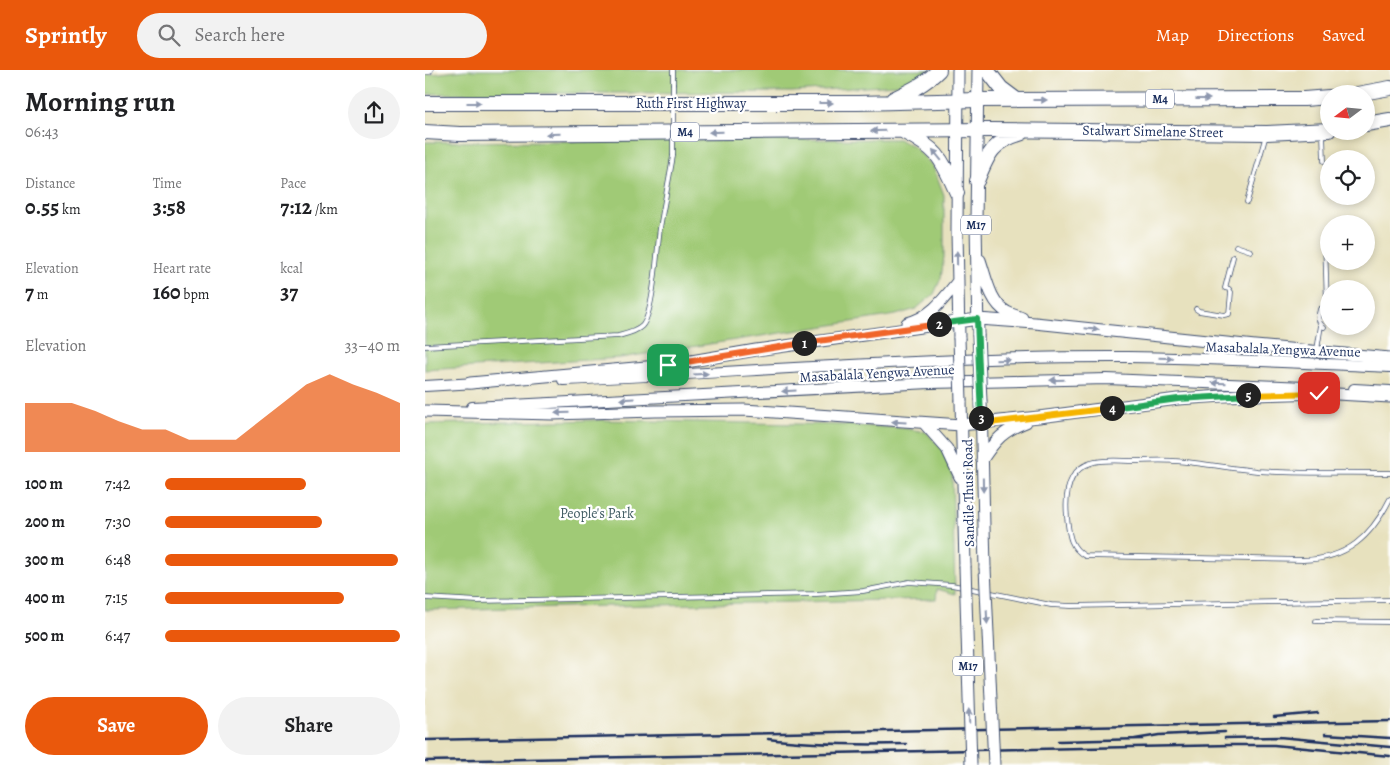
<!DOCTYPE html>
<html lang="en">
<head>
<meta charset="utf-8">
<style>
	body { margin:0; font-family:Alegreya,serif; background:#f2f2f2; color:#202124; height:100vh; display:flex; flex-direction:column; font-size:19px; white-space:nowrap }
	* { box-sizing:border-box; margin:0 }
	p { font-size:16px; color:#757577 }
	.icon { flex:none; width:28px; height:28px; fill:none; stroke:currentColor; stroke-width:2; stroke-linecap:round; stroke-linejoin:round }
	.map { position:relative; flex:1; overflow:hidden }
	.details { display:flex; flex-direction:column; background:#fff; width:425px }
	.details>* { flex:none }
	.needle { width:32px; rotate:254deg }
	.fabs { position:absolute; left:895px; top:15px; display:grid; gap:10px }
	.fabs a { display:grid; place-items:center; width:55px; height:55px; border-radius:50%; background:#fff; box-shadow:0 2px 8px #0003; font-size:25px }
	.pin { position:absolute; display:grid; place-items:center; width:42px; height:42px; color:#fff; margin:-21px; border-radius:10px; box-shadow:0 2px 8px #0006 }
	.km { position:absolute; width:25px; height:25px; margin:-12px; border-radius:50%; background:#222; color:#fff; font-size:14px; line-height:25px; text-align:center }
	.round { display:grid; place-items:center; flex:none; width:52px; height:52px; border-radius:26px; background:#f2f2f2 }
	.overview { display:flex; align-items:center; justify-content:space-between; height:85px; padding:0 25px }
	h1 { font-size:28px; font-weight:700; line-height:38px }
	.stats { display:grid; grid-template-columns:repeat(3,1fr); gap:8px; height:85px; padding:5px 25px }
	.stats div { display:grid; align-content:center }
	.stats b { font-size:21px; font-weight:700 }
	.stats small { font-size:14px; font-weight:400 }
	.stats p { font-size:14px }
	.chart { height:140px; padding:10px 25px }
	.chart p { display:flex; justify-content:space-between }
	.chart svg { width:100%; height:90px; margin-top:5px; fill:#ea580c; opacity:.7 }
	.button { display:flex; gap:10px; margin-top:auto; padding:10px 25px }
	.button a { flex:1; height:58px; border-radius:30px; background:#ea580c; color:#fff; font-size:20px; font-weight:700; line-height:58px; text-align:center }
	.button a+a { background:#f2f2f2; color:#202124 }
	ul { padding:0 25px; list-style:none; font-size:16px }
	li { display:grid; grid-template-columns:80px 60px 1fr; align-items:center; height:38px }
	li i { height:12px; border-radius:6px; background:#ea580c }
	header { display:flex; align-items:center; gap:30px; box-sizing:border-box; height:70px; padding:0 25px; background:#ea580c; color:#fff }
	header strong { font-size:24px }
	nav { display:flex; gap:28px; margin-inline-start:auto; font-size:18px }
	.search { width:350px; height:45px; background:#f2f2f2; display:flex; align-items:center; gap:12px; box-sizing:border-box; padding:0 18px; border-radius:28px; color:#757577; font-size:19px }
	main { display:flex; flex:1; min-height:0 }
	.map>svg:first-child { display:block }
	.green { fill:#a0ca76; stroke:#5e7c6a }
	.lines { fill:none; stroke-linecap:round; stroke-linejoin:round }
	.lane-casing { stroke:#3a4a6c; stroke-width:5.5 }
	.street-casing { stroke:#3a4a6c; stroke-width:9 }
	.secondary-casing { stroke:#3a4a6c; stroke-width:12 }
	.primary-casing { stroke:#3a4a6c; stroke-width:13 }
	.highway-casing { stroke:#3a4a6c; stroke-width:16 }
	.lane { stroke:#fff; stroke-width:4 }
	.street { stroke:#fff; stroke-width:8 }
	.secondary { stroke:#fff; stroke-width:10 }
	.primary { stroke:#fff; stroke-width:11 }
	.highway { stroke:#fff; stroke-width:14 }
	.rail { stroke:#1b2f5e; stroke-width:2.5 }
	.lane-bridge-casing { stroke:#3a4a6c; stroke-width:5.5; stroke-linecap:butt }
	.primary-bridge-casing { stroke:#3a4a6c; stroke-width:13; stroke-linecap:butt }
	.lane-bridge { stroke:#fff; stroke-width:4 }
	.primary-bridge { stroke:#fff; stroke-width:11 }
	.oneway { fill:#8d97ae }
	.split-1-casing { stroke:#fff; stroke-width:10 }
	.split-2-casing { stroke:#fff; stroke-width:10 }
	.split-3-casing { stroke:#fff; stroke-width:10 }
	.split-4-casing { stroke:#fff; stroke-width:10 }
	.split-5-casing { stroke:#fff; stroke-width:10 }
	.split-6-casing { stroke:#fff; stroke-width:10 }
	.split-1 { stroke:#f0652b; stroke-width:6 }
	.split-2 { stroke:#f0652b; stroke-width:6 }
	.split-3 { stroke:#22a559; stroke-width:6 }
	.split-4 { stroke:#f5b400; stroke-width:6 }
	.split-5 { stroke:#22a559; stroke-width:6 }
	.split-6 { stroke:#f5b400; stroke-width:6 }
	.labels { text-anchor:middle; stroke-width:4.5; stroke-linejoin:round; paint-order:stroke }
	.shield { fill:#fff; stroke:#5f6d8e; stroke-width:1 }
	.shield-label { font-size:12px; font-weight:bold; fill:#1b2f5e }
	.street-label { font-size:14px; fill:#1b2f5e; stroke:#fff }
	.park-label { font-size:14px; fill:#435e65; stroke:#fff }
</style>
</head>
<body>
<header>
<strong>Sprintly</strong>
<div class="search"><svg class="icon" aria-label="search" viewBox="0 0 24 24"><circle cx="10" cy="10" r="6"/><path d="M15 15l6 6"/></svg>Search here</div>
<nav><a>Map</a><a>Directions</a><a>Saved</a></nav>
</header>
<main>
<section class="details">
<div class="overview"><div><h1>Morning run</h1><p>06:43</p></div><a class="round"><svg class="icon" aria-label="share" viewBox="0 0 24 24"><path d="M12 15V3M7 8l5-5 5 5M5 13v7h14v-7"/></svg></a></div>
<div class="stats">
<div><p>Distance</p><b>0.55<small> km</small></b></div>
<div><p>Time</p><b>3:58</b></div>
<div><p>Pace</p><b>7:12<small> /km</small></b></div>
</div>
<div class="stats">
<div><p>Elevation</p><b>7<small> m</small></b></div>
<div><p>Heart rate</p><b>160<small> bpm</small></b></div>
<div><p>kcal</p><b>37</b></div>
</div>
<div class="chart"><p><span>Elevation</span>33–40 m</p>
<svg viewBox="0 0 160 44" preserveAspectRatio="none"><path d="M0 44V20L10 20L20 20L30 24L40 29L50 33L60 33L70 38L80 38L90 38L100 29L110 20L120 11L130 6L140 11L150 15L160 20V44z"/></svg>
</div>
<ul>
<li><b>100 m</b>7:42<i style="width:60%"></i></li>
<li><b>200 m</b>7:30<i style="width:67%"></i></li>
<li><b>300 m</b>6:48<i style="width:99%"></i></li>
<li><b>400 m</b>7:15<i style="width:76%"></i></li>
<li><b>500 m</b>6:47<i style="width:100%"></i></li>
</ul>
<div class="button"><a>Save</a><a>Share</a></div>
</section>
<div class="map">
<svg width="965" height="695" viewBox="0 0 965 695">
	<rect width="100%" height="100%" fill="#fff"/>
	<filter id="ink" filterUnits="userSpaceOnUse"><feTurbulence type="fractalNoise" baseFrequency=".02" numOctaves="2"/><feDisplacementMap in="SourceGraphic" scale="10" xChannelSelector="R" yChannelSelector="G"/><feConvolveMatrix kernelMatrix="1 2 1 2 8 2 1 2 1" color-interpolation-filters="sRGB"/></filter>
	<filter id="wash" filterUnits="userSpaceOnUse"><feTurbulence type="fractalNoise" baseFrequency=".0096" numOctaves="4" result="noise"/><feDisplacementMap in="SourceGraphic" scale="20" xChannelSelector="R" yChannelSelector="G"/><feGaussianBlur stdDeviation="1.12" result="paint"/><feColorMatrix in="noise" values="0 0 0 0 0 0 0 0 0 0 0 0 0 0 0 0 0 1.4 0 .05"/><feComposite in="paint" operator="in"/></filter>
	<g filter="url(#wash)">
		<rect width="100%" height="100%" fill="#e7e1be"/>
		<path class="green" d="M40 0H505L485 13 471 15 367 22 0 24V5Z
			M473 69 488 76 508 96 519 125V187L516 208 509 224 491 239 471 245 195 288 0 300V72Z
			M174 350 421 355 477 358 501 362 517 379 527 400 530 524 512 519 511 529 0 540V354Z"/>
	</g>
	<g filter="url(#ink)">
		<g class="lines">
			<defs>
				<path id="lane" d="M248 0V13
					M898 64 899 91
					M822 132 841 65
					M811 176 826 181
					M771 239 774 241 799 245 804 244 806 222 804 219 800 218 808 187
					M899 257C892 252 893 246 895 239L902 236 900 171
					M0 276 193 266C201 264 211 262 217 256 229 243 232 178 235 158 239 134 244 110 248 86
					M892 280 896 255
					M965 403C921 402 876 404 832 401 804 398 777 393 749 391 736 390 721 391 708 391 695 391 678 389 666 393 642 400 640 426 642 447 644 463 644 477 660 486L878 490C922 489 946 467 965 429
					M0 528 53 531 391 524 438 521 484 512 527 515 626 535 646 536 965 530
					M891 551 965 552"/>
				<path id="street" d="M0 0H4"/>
				<path id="secondary" d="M138 310C327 302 515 286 703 287 791 288 878 293 965 297
					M0 316 51 313
					M929 319 965 321
					M47 337 505 313 682 309 904 318"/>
				<path id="primary" d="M533 0 532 161 534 268
					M553 0 551 152 553 265
					M555 190C561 207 565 233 582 242 587 245 593 246 597 248
					M482 253C506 247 518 230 533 211
					M45 313 243 295 331 280 553 249 610 253 830 276 965 288
					M536 331 540 496
					M556 331 560 498
					M0 341 128 344 230 341 319 340 536 355 614 347 753 329 798 326 894 323 965 327
					M499 353 522 379 535 407
					M557 390C571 369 578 361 601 352"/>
				<path id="highway" d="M562 0 576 18 592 30
					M932 24 965 18
					M468 29C485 21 500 14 514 0
					M0 33H433L553 30 879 29 904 27
					M941 54 965 50
					M0 62 35 64 565 60 842 63 904 60
					M479 62C514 80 516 88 532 123
					M552 111C563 84 567 72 597 63"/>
			</defs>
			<use href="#lane" class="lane-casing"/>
			<use href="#street" class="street-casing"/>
			<use href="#secondary" class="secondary-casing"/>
			<use href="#primary" class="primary-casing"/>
			<use href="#highway" class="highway-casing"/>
			<use href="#lane" class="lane"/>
			<use href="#street" class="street"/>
			<use href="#secondary" class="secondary"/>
			<use href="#primary" class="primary"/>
			<use href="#highway" class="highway"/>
			<path class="rail" d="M849 647 893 643
				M900 664 965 668
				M800 668 854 667 965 677
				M343 669C389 675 434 675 481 674
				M710 669 734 665 800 662
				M0 670 965 651
				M633 671 718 669
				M0 691 806 675H849L965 686"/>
			<defs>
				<path id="lane-bridge" d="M248 13V86"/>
				<path id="primary-bridge" d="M553 265 556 331
					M534 268 536 331
					M540 496 546 695
					M560 498 569 695"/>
			</defs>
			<use href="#lane-bridge" class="lane-bridge-casing"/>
			<use href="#primary-bridge" class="primary-bridge-casing"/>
			<use href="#lane-bridge" class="lane-bridge"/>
			<use href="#primary-bridge" class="primary-bridge"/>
		</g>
		<defs><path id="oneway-solid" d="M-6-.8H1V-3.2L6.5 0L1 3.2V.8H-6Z" transform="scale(1.25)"/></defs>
		<g class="oneway">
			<use href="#oneway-solid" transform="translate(778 29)"/>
			<use href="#oneway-solid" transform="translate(615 30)"/>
			<use href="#oneway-solid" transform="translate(49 33)"/>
			<use href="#oneway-solid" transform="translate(401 33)"/>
			<use href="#oneway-solid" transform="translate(453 61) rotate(179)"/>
			<use href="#oneway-solid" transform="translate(291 62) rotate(179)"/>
			<use href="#oneway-solid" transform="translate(128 64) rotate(179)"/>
			<use href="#oneway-solid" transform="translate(512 85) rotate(-129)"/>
			<use href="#oneway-solid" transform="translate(532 188) rotate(-91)"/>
			<use href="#oneway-solid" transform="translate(667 259) rotate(6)"/>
			<use href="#oneway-solid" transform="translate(741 288) rotate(2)"/>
			<use href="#oneway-solid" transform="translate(578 290) rotate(-1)"/>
			<use href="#oneway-solid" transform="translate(276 304) rotate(-3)"/>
			<use href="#oneway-solid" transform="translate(632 310) rotate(179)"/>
			<use href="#oneway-solid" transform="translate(794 313) rotate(-178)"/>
			<use href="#oneway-solid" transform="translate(364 321) rotate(177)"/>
			<use href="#oneway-solid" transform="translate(202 329) rotate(177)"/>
			<use href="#oneway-solid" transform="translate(137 343) rotate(178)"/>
			<use href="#oneway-solid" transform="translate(474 352) rotate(-176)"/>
			<use href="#oneway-solid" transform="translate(558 415) rotate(89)"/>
			<use href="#oneway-solid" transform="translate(562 547) rotate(87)"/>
			<use href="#oneway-solid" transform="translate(544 646) rotate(-92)"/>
		</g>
	</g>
	<g class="lines" filter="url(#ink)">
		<defs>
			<path id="split-1" d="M243 295 379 273"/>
			<path id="split-2" d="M379 273 514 254"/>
			<path id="split-3" d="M514 254 552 249 556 348"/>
			<path id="split-4" d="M556 348V354L687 338"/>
			<path id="split-5" d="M687 338 753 329 823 325"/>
			<path id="split-6" d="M823 325 894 323"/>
		</defs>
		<use href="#split-1" class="split-1-casing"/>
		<use href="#split-2" class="split-2-casing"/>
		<use href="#split-3" class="split-3-casing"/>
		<use href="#split-4" class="split-4-casing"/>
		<use href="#split-5" class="split-5-casing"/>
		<use href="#split-6" class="split-6-casing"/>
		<use href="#split-1" class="split-1"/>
		<use href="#split-2" class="split-2"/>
		<use href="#split-3" class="split-3"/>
		<use href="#split-4" class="split-4"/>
		<use href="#split-5" class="split-5"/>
		<use href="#split-6" class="split-6"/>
	</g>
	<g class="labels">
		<g class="shield">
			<rect x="721" y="19.5" width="28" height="19" rx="4"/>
			<rect x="246" y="52.5" width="28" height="19" rx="4"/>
			<rect x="536" y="145.5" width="30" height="19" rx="4"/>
			<rect x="528" y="586.5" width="30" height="19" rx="4"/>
		</g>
		<g class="shield-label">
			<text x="735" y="33">M4</text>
			<text x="260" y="66">M4</text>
			<text x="551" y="159">M17</text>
			<text x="543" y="600">M17</text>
		</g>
		<g class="street-label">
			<text x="266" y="38">Ruth First Highway</text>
			<text transform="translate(728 61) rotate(1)" y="5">Stalwart Simelane Street</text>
			<text transform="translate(858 279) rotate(2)" y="5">Masabalala Yengwa Avenue</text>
			<text transform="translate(452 303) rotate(-3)" y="5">Masabalala Yengwa Avenue</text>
			<text transform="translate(543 423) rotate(-91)" y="5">Sandile Thusi Road</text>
		</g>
		<g class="park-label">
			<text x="172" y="448">People's Park</text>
		</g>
	</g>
</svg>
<div class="fabs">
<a><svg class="needle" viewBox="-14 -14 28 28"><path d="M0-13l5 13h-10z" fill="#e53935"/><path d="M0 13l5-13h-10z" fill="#757577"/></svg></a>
<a><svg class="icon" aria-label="locate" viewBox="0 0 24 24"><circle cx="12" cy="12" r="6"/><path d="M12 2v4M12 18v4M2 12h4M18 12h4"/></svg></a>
<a>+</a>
<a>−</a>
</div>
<div class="pin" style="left:243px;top:295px;background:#1e9e55"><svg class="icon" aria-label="arrive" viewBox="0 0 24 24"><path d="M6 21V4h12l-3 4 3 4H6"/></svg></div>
<div class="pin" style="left:894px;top:323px;background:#d93025"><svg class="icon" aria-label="check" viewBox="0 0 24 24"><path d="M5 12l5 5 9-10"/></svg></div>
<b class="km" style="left:379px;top:273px">1</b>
<b class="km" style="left:514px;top:254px">2</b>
<b class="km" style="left:556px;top:348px">3</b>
<b class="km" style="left:687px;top:338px">4</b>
<b class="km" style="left:823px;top:325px">5</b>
</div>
</main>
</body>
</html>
